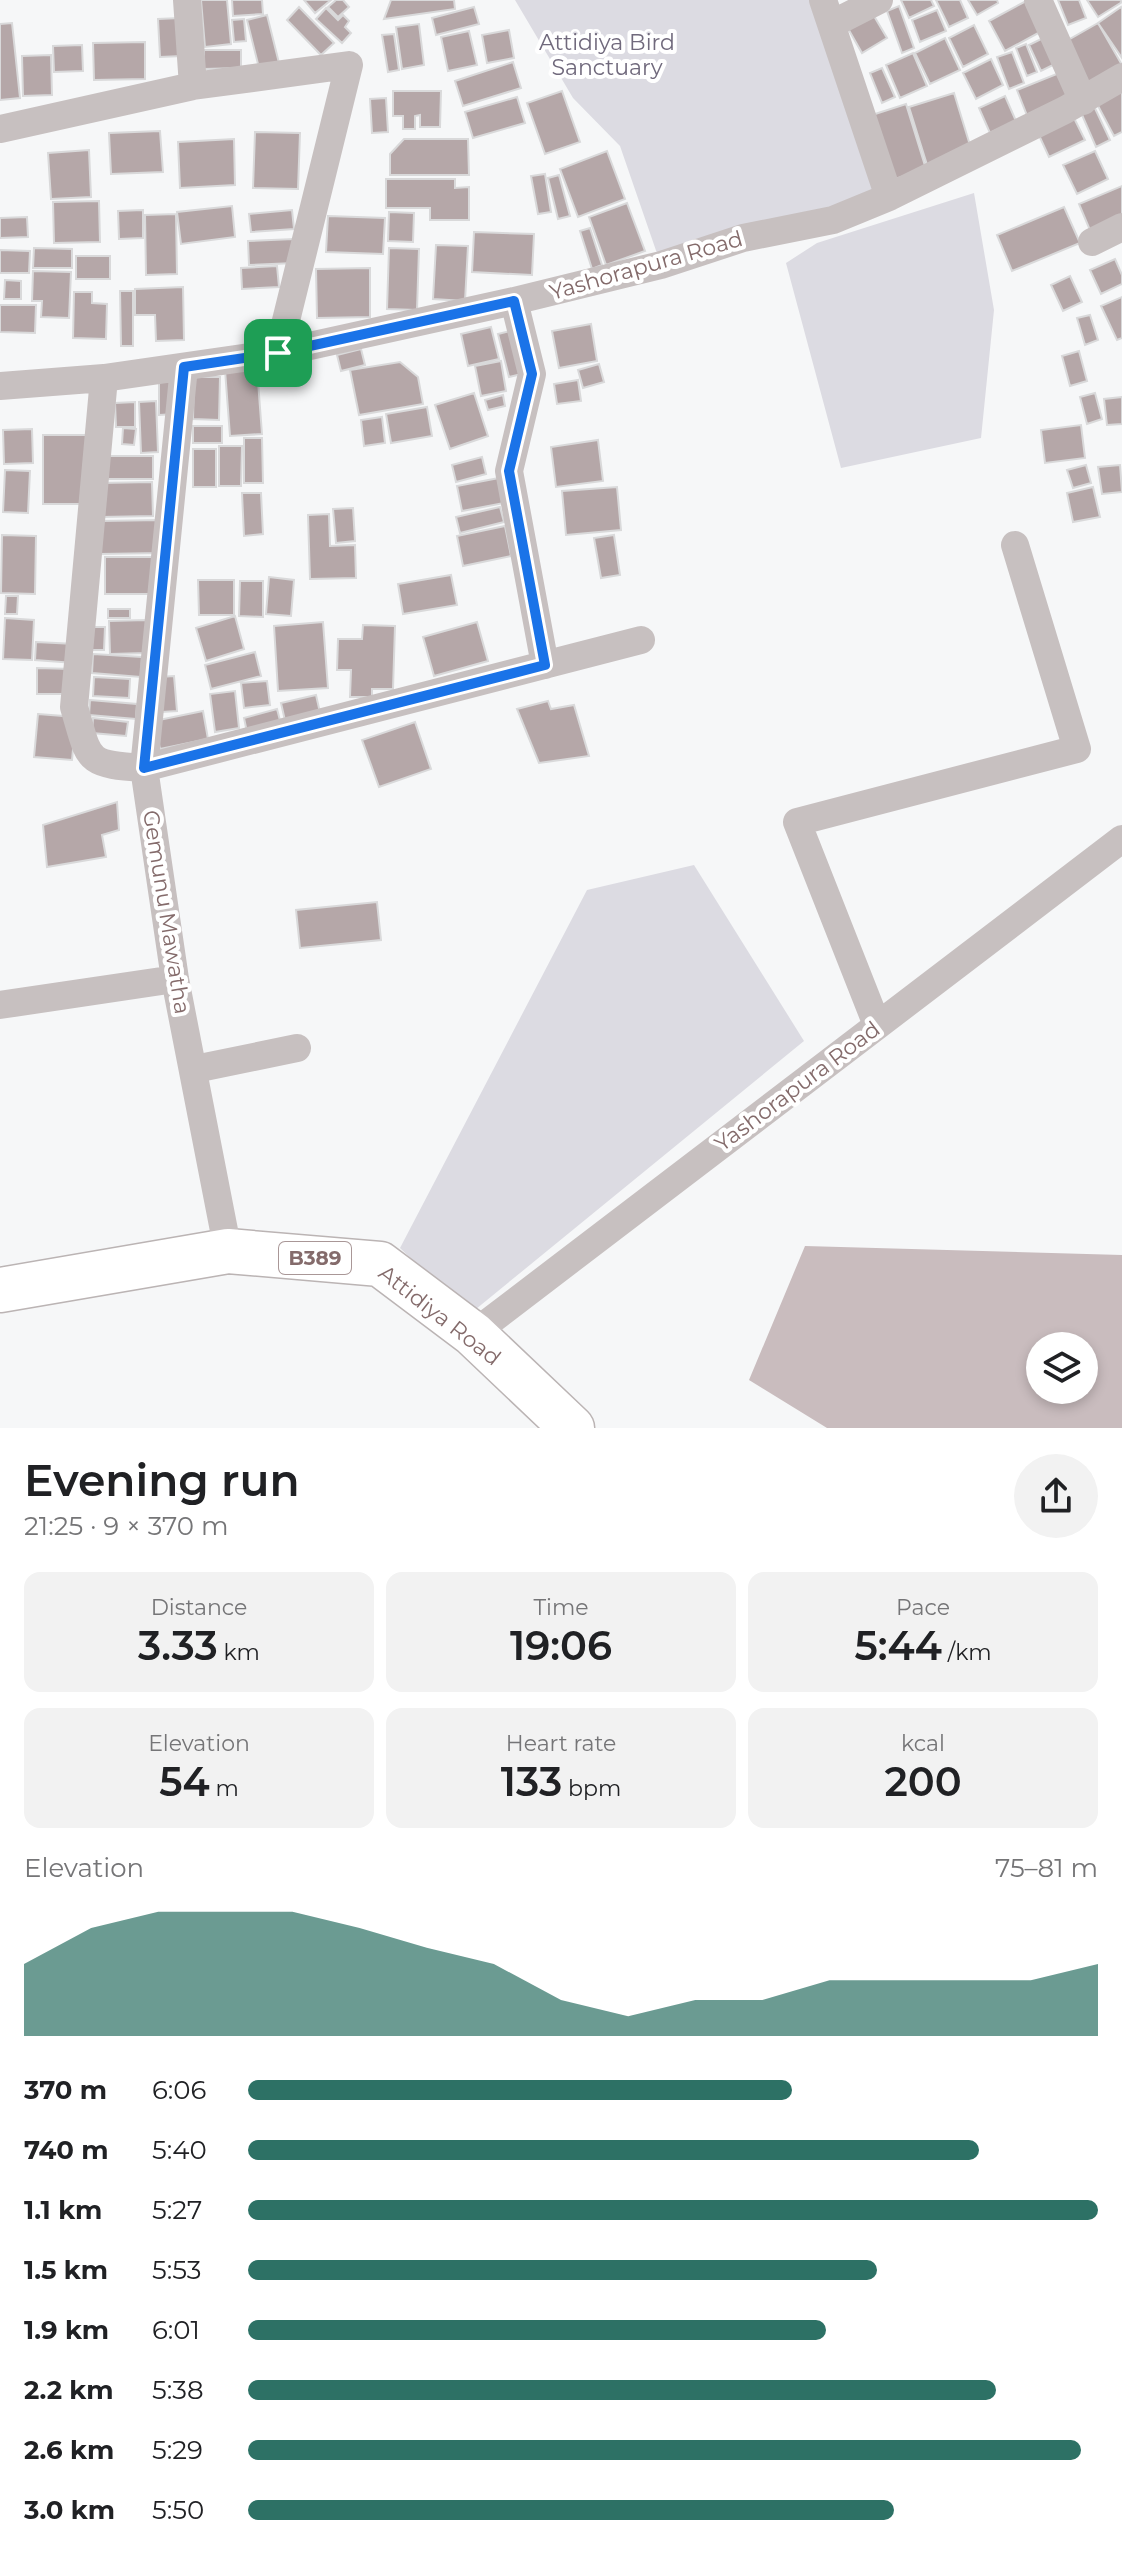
<!DOCTYPE html>
<html lang="en">
<head>
<meta charset="utf-8">
<style>
	body { margin:0; font-family:Montserrat,sans-serif; background:#f2f2f2; color:#202124; height:100vh; display:flex; flex-direction:column; font-size:30px; white-space:nowrap }
	* { box-sizing:border-box; margin:0 }
	p { font-size:26px; color:#757577 }
	.icon { flex:none; width:44px; height:44px; fill:none; stroke:currentColor; stroke-width:2; stroke-linecap:round; stroke-linejoin:round }
	.map { position:relative; height:1428px; overflow:hidden }
	.details { display:flex; flex-direction:column; background:#fff; flex:1 }
	.details>* { flex:none }
	.fabs { position:absolute; left:1026px; top:1332px; display:grid; gap:16px }
	.fabs a { display:grid; place-items:center; width:72px; height:72px; border-radius:50%; background:#fff; box-shadow:0 4px 12px #0003; font-size:40px }
	.pin { position:absolute; display:grid; place-items:center; width:68px; height:68px; color:#fff; margin:-34px; border-radius:16px; box-shadow:0 4px 12px #0006 }
	.round { display:grid; place-items:center; flex:none; width:84px; height:84px; border-radius:42px; background:#f2f2f2 }
	.overview { display:flex; align-items:center; justify-content:space-between; height:136px; padding:0 24px }
	h1 { font-size:44px; font-weight:600; line-height:60px }
	.metrics { display:grid; grid-template-columns:repeat(3,1fr); gap:12px; height:136px; padding:8px 24px }
	.metrics div { display:grid; align-content:center; border-radius:16px; background:#f2f2f2; text-align:center }
	.metrics b { font-size:40px; font-weight:600 }
	.metrics small { font-size:22px; font-weight:400 }
	.metrics p { font-size:22px }
	.chart { height:224px; padding:16px 24px }
	.chart p { display:flex; justify-content:space-between }
	.chart svg { width:100%; height:144px; margin-top:8px; fill:#2d7165; opacity:.7 }
	ul { padding:0 24px; list-style:none; font-size:26px }
	li { display:grid; grid-template-columns:128px 96px 1fr; align-items:center; height:60px }
	li i { height:20px; border-radius:10px; background:#2d7165 }
	.map>svg:first-child { display:block }
	.green { fill:#dcdbe2 }
	.water { fill:#c9bcbe; fill-rule:evenodd }
	.building { fill:#b5a7a8; stroke:#d9d9da; stroke-width:2 }
	.lines { fill:none; stroke-linecap:round; stroke-linejoin:round }
	.primary-casing { stroke:#bbb4b4; stroke-width:47 }
	.street { stroke:#c7c0c0; stroke-width:28 }
	.primary { stroke:#fff; stroke-width:44 }
	.route-casing { stroke:#fff; stroke-width:16 }
	.route { stroke:#1a73e8; stroke-width:10 }
	.labels { text-anchor:middle; stroke-width:8; stroke-linejoin:round; paint-order:stroke }
	.shield { fill:#fff; stroke:#a99797; stroke-width:2 }
	.shield-label { font-size:20px; font-weight:bold; fill:#846b6b }
	.park-label { font-size:22px; fill:#70697c; stroke:#fff }
	.street-label { font-size:22px; fill:#846b6b; stroke:#fff }
</style>
</head>
<body>
<div class="map">
<svg width="1122" height="1428" viewBox="0 0 1122 1428">
	<rect width="100%" height="100%" fill="#f6f7f8"/>
	<path class="green" d="M515 0H823L889 197 661 265 620 146 573 98Z
		M974 193 994 310 981 438 841 468 786 263 817 243Z
		M694 865 804 1041 465 1318 453 1299 400 1248 587 890Z"/>
	<path class="water" d="M805 1246 1122 1255V1428H827L749 1380ZM1040 1346H1084V1390H1040Z"/>
	<path class="building" d="M201 0H227L231 44 205 47Z
		M232 0H262L263 14 233 16Z
		M304 0H331L315 13Z
		M336 0H343L349 7 338 17 328 7Z
		M391 0H454L455 9 384 19Z
		M901 0H931L934 6 909 18Z
		M936 0H960L968 18 949 27Z
		M968 0H997L998 3 977 15Z
		M1058 0H1079L1086 18 1068 25Z
		M1087 0H1120L1122 2 1098 17Z
		M1026 1 1042 31 1005 51 989 21Z
		M899 6 914 48 902 53 887 11Z
		M299 7 334 43 321 55 287 20Z
		M474 7 479 24 436 35 432 18Z
		M1121 7 1122 9V58L1098 23Z
		M326 8 338 20 343 15 349 21 345 27 351 33 342 43 316 19Z
		M937 10 946 31 920 42 912 20Z
		M871 11 887 38 862 53 846 25Z
		M267 15 279 63 259 68 247 20Z
		M180 18 182 56 160 57 158 19Z
		M244 19 246 41 234 42 232 20Z
		M12 23 20 98 0 100V24Z
		M1098 23 1122 65 1088 88 1063 43Z
		M419 24 424 65 402 69 396 27Z
		M974 25 988 54 963 67 949 38Z
		M509 30 514 58 487 63 482 35Z
		M469 31 477 65 448 71 441 37Z
		M394 34 399 70 388 72 382 35Z
		M1045 37 1057 63 1041 71 1029 45Z
		M945 38 960 70 930 84 915 53Z
		M145 42V79L94 80 93 43Z
		M1026 44 1037 72 1027 76 1016 48Z
		M82 45 83 71 54 72 53 46Z
		M204 50H241V68L204 69Z
		M1012 52 1024 83 1009 89 997 57Z
		M913 53 927 86 900 98 886 65Z
		M51 55 52 95 23 96 22 56Z
		M991 59 1003 85 976 99 963 73Z
		M513 62 521 88 463 106 455 81Z
		M882 68 895 97 882 103 870 73Z
		M1059 73 1069 101 1028 118 1017 90Z
		M1122 88V132L1114 136 1096 102Z
		M393 91H441L440 127H420V115L415 116V129H403V116H393Z
		M562 91 580 142 545 154 527 103Z
		M954 93 973 155 928 168 909 107Z
		M1005 96 1016 121 990 133 979 108Z
		M517 97 525 123 473 138 465 112Z
		M386 98 388 132 372 133 370 99Z
		M1092 102 1110 140 1096 147 1079 108Z
		M906 104 926 169 889 181 869 116Z
		M1072 114 1085 140 1049 157 1037 131Z
		M160 131 163 172 111 174 109 133Z
		M255 132 300 133 298 189 253 188Z
		M234 139 235 185 180 188 178 142Z
		M404 139H468L469 175H390V154Z
		M89 150 91 197 51 199 48 153Z
		M607 151 625 199 578 217 560 169Z
		M1095 151 1108 179 1077 194 1063 165Z
		M545 174 551 212 538 214 531 176Z
		M559 175 570 216 558 219 548 178Z
		M386 179H455V188L469 187V220H430V208H386Z
		M1122 186V222L1092 235 1079 204Z
		M99 201 100 242 54 243 53 202Z
		M627 203 645 251 606 265 589 217Z
		M232 206 235 237 181 244 177 212Z
		M1064 207 1080 243 1012 271 997 235Z
		M143 210V238L119 239 118 211Z
		M292 210 294 229 251 232 249 214Z
		M389 212 414 213 413 242 388 241Z
		M176 214 177 274 146 275 145 215Z
		M328 216 385 218 383 254 326 252Z
		M27 217 28 237 0 238V218Z
		M590 228 602 265 592 269 580 231Z
		M474 232 534 234 532 275 472 272Z
		M294 239 295 263 249 265 248 241Z
		M436 245 468 246 465 301 433 299Z
		M34 248 72 249V268H33Z
		M389 248 419 249 417 310 387 309Z
		M0 250 30 251 29 273H0Z
		M76 256H110V279H76Z
		M1115 259 1122 275V284L1101 294 1090 270Z
		M277 266 279 287 242 289 241 268Z
		M370 268V317L317 318 316 269Z
		M33 271 71 272 69 318 41 317 42 301H32Z
		M1070 276 1082 302 1063 311 1051 285Z
		M5 280 21 281V299H4Z
		M183 287 184 340 156 341 155 315H135V289Z
		M120 291H133V346H121Z
		M74 292H92V303L107 304 106 339 73 338Z
		M1122 297V338L1117 340 1101 306Z
		M0 305H36L35 333 0 332Z
		M1090 315 1098 340 1085 345 1077 318Z
		M591 324 597 361 559 368 552 331Z
		M491 327 499 359 468 366 461 334Z
		M514 330 526 373 509 377 498 334Z
		M361 349 365 365 341 371 337 355Z
		M1079 351 1087 381 1070 386 1062 356Z
		M501 361 506 391 481 396 475 366Z
		M400 362 418 377 423 404 359 415 350 370Z
		M599 364 604 382 583 388 578 370Z
		M257 368 262 434 230 436 225 370Z
		M194 377H220L219 420 193 419Z
		M159 380H177L176 414 159 415Z
		M578 380 581 401 557 404 554 384Z
		M474 393 488 436 450 449 435 405Z
		M1095 393 1102 419 1087 424 1080 397Z
		M503 395 505 406 488 410 485 400Z
		M1122 397V424L1107 425 1104 399Z
		M156 401 158 452 141 453 139 402Z
		M135 402V427H116L115 403Z
		M427 407 432 436 391 443 386 414Z
		M382 417 385 443 364 446 361 420Z
		M1081 425 1085 458 1045 463 1041 430Z
		M193 426H222V443H193Z
		M123 428 136 429 134 445 122 444Z
		M32 429 33 463 4 464 3 430Z
		M43 435H89V504H43Z
		M244 438H262L263 483H244Z
		M598 440 603 481 556 487 551 447Z
		M219 446H242L241 486H219Z
		M193 449H216V487H193Z
		M103 456H153V479H103Z
		M482 457 486 474 456 482 452 465Z
		M1086 465 1091 483 1073 488 1067 470Z
		M1120 465 1122 492 1102 494 1098 467Z
		M5 470 30 471 28 513 3 512Z
		M499 478 504 503 462 511 457 486Z
		M152 482 153 516 101 517 100 483Z
		M617 487 621 530 566 535 562 491Z
		M1093 487 1100 517 1073 522 1067 493Z
		M242 493H261L263 534 244 536Z
		M500 507 504 522 460 533 456 517Z
		M353 508 355 541 336 543 333 509Z
		M329 514 330 546 355 545 356 578 310 579 308 515Z
		M161 520V553L100 554V521Z
		M505 526 511 556 463 566 457 536Z
		M2 535 36 536 35 594 1 593Z
		M614 535 620 575 601 578 594 538Z
		M105 557H161L154 594H105Z
		M451 575 457 605 403 614 398 584Z
		M269 577 294 580 291 616 266 614Z
		M198 580H234V615H199Z
		M240 581H263V617L239 616Z
		M6 596H18L17 614H5Z
		M108 609H130V618H108Z
		M235 616 244 649 206 661 196 628Z
		M5 618 34 620 32 660 3 659Z
		M147 620V653L110 654 109 621Z
		M323 622 328 688 278 691 274 626Z
		M477 622 488 661 434 676 423 637Z
		M363 625 395 626 393 689H372V697H350L351 670H337L338 639H362Z
		M90 627H105L104 650H89Z
		M36 642 75 644 74 663 35 660Z
		M255 652 261 676 211 689 205 665Z
		M93 654 142 657 141 677 92 673Z
		M37 668 72 669 71 694H37Z
		M174 676 177 711 162 712 159 677Z
		M94 677 130 679 129 698 93 696Z
		M267 681 270 705 244 708 241 683Z
		M235 691 239 728 215 732 210 694Z
		M316 695 321 717 286 725 281 703Z
		M90 700 137 704 136 719 89 715Z
		M548 701 551 709 574 705 589 756 539 763 517 709Z
		M277 709 282 728 248 737 244 718Z
		M203 711 208 739 160 749 154 721Z
		M38 714 76 717 72 760 34 757Z
		M93 718 128 722 126 736 92 733Z
		M415 722 431 769 379 787 362 740Z
		M117 802 119 830 102 835 106 857 47 867 43 825Z
		M377 902 381 940 300 948 296 910Z"/>
	<g class="lines">
		<defs>
			<path id="primary" d="M0 1290 228 1251 380 1264 473 1334 572 1428"/>
		</defs>
		<use href="#primary" class="primary-casing"/>
		<path class="street" d="M187 0 193 86
			M823 0 889 197
			M1038 0 1083 101
			M832 24 879 0
			M0 129 193 86 349 65 278 353
			M1092 242 1122 227
			M514 301 532 374 509 471 545 665
			M184 367 144 768 641 640
			M104 378 74 707C90 761 84 764 144 768L175 979 228 1251
			M0 386 104 378 278 353 514 301 661 265 743 238 833 220 889 197 1065 110 1122 77
			M0 1005 175 979
			M877 1025 797 822 1077 749 1015 545
			M195 1069 297 1048
			M473 1334 1122 839"/>
		<use href="#primary" class="primary"/>
	</g>
	<g class="lines">
		<defs>
			<path id="route" d="M514 301 532 374 509 471 545 665 144 768 184 367 278 353Z"/>
		</defs>
		<use href="#route" class="route-casing"/>
		<use href="#route" class="route"/>
	</g>
	<g class="labels">
		<rect class="shield" x="279" y="1242" width="72" height="32" rx="6"/>
		<g class="shield-label">
			<text x="315" y="1265">B389</text>
		</g>
		<g class="park-label">
			<text x="607" y="50">Attidiya Bird<tspan x="607" dy="25">Sanctuary</tspan></text>
		</g>
		<g class="street-label">
			<text transform="translate(646 265) rotate(-16)" y="8">Yashorapura Road</text>
			<text transform="translate(167 912) rotate(81)" y="8">Gemunu Mawatha</text>
			<text transform="translate(797 1086) rotate(-37)" y="8">Yashorapura Road</text>
			<text transform="translate(440 1315) rotate(38)" y="8">Attidiya Road</text>
		</g>
	</g>
</svg>
<div class="fabs">
<a><svg class="icon" aria-label="layers" viewBox="0 0 24 24"><path d="M12 4l9 5-9 5-9-5zM3 14l9 5 9-5"/></svg></a>
</div>
<div class="pin" style="left:278px;top:353px;background:#1e9e55"><svg class="icon" aria-label="arrive" viewBox="0 0 24 24"><path d="M6 21V4h12l-3 4 3 4H6"/></svg></div>
</div>
<section class="details">
<div class="overview"><div><h1>Evening run</h1><p>21:25 · 9 × 370 m</p></div><a class="round"><svg class="icon" aria-label="share" viewBox="0 0 24 24"><path d="M12 15V3M7 8l5-5 5 5M5 13v7h14v-7"/></svg></a></div>
<div class="metrics">
<div><p>Distance</p><b>3.33<small> km</small></b></div>
<div><p>Time</p><b>19:06</b></div>
<div><p>Pace</p><b>5:44<small> /km</small></b></div>
</div>
<div class="metrics">
<div><p>Elevation</p><b>54<small> m</small></b></div>
<div><p>Heart rate</p><b>133<small> bpm</small></b></div>
<div><p>kcal</p><b>200</b></div>
</div>
<div class="chart"><p><span>Elevation</span>75–81 m</p>
<svg viewBox="0 0 160 44" preserveAspectRatio="none"><path d="M0 44V22L10 11L20 6L30 6L40 6L50 11L60 17L70 22L80 33L90 38L100 33L110 33L120 27L130 27L140 27L150 27L160 22V44z"/></svg>
</div>
<ul>
<li><b>370 m</b>6:06<i style="width:64%"></i></li>
<li><b>740 m</b>5:40<i style="width:86%"></i></li>
<li><b>1.1 km</b>5:27<i style="width:100%"></i></li>
<li><b>1.5 km</b>5:53<i style="width:74%"></i></li>
<li><b>1.9 km</b>6:01<i style="width:68%"></i></li>
<li><b>2.2 km</b>5:38<i style="width:88%"></i></li>
<li><b>2.6 km</b>5:29<i style="width:98%"></i></li>
<li><b>3.0 km</b>5:50<i style="width:76%"></i></li>
</ul>
</section>
</body>
</html>
